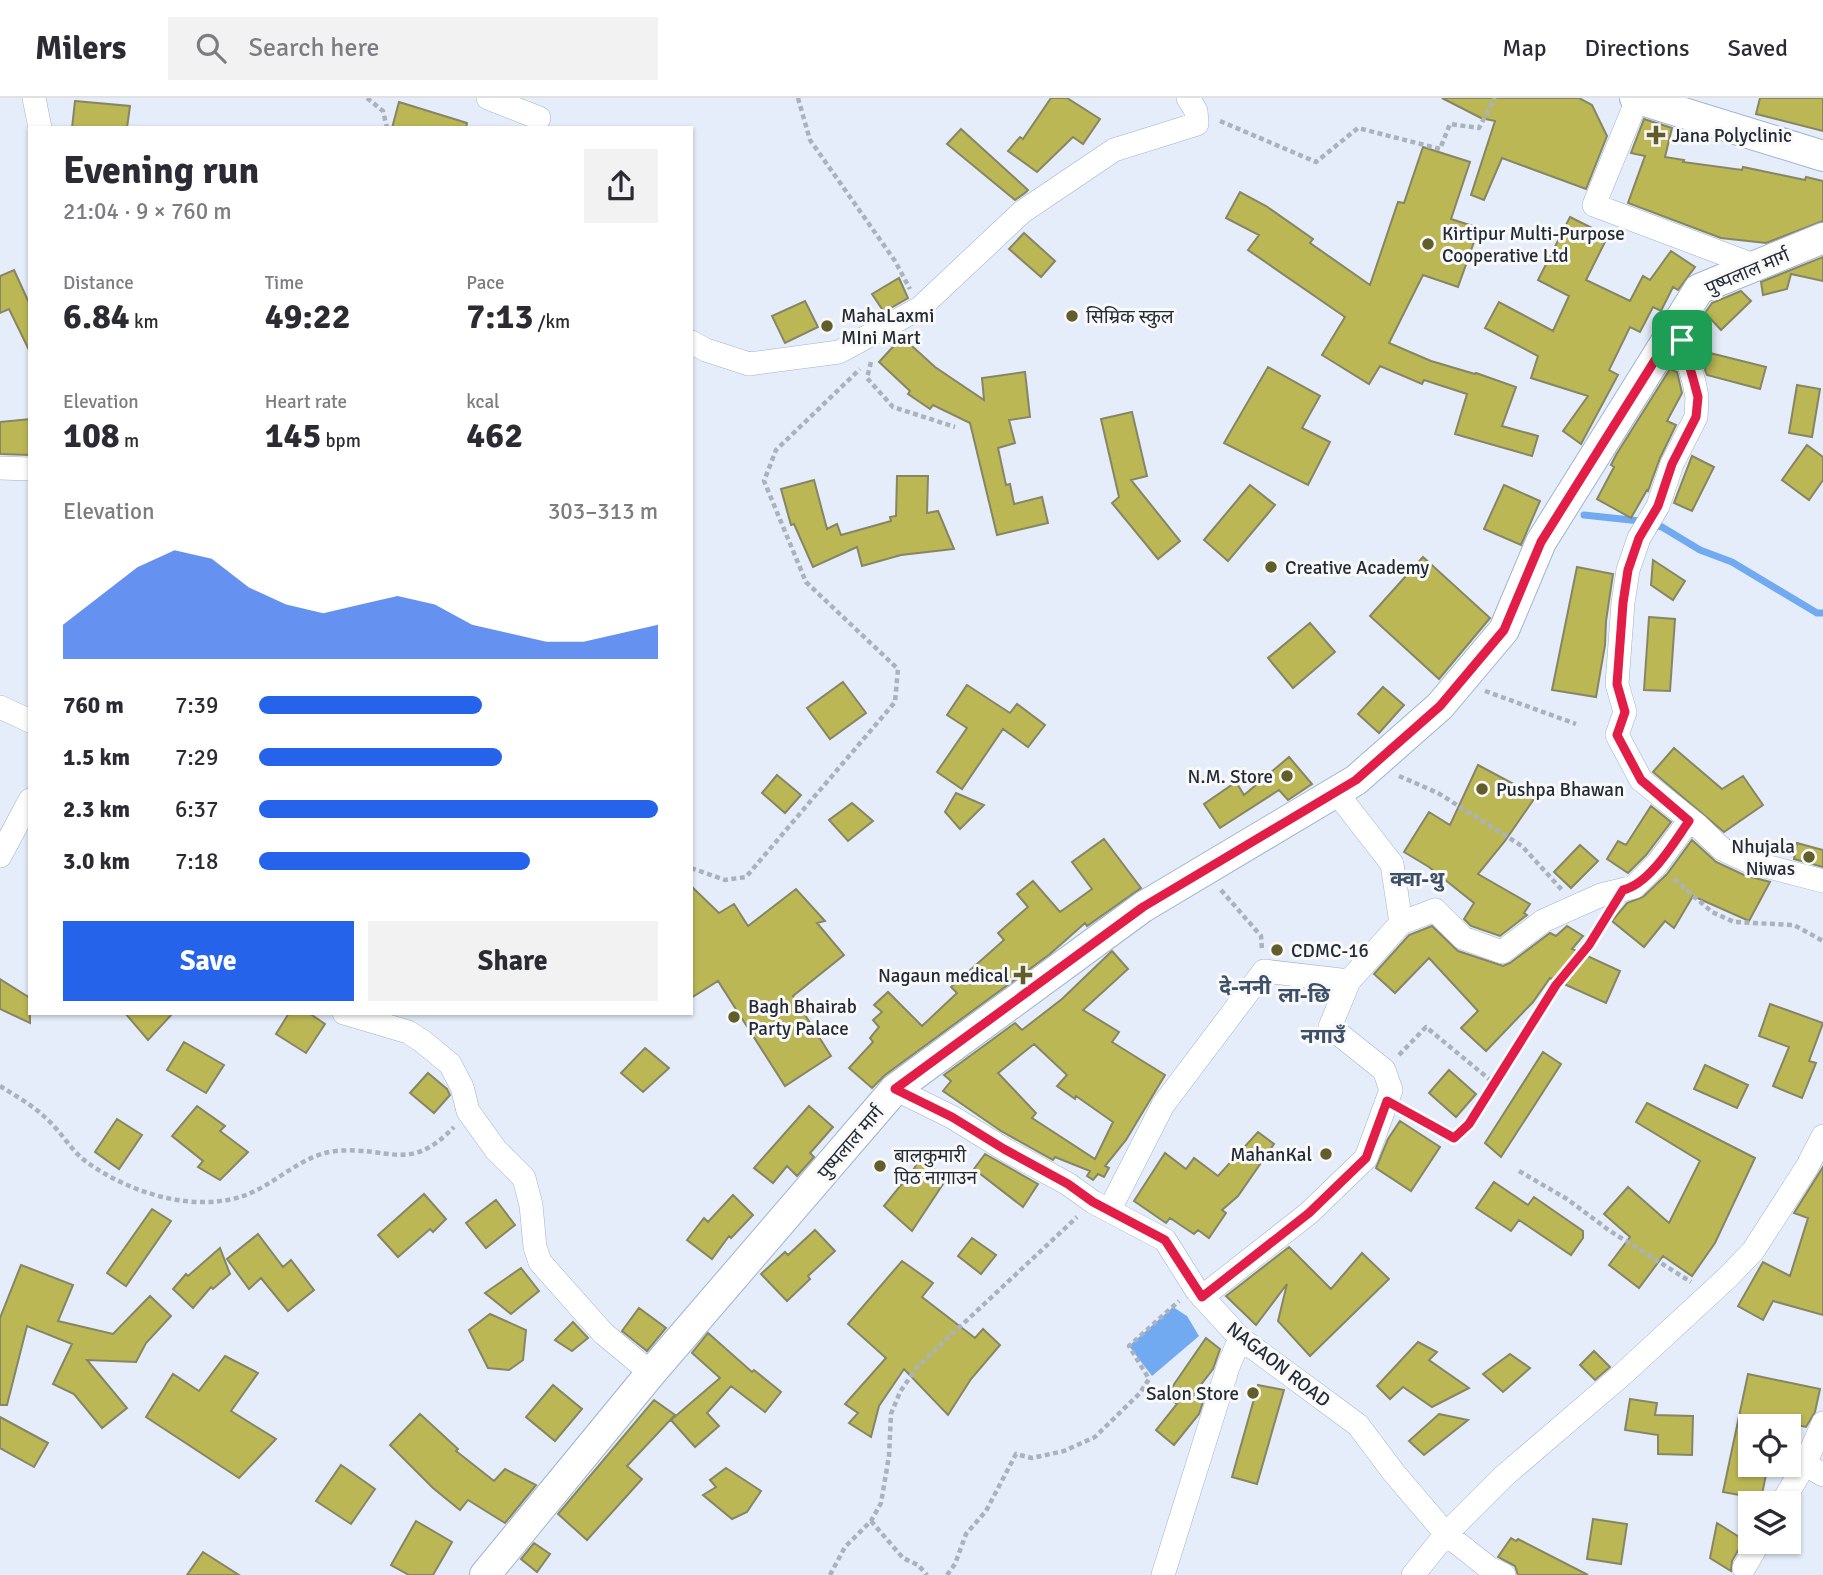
<!DOCTYPE html>
<html lang="en">
<head>
<meta charset="utf-8">
<style>
	body { margin:0; font-family:Signika,"Noto Sans Devanagari",sans-serif; background:#f2f2f3; color:#2b2b33; height:100vh; display:flex; flex-direction:column; font-size:26px; white-space:nowrap }
	* { box-sizing:border-box; margin:0 }
	p { font-size:23px; color:#7c7c81 }
	.icon { flex:none; width:38px; height:38px; fill:none; stroke:currentColor; stroke-width:2; stroke-linecap:round; stroke-linejoin:round }
	.map { position:relative; flex:1; overflow:hidden }
	.panel { position:absolute; left:28px; top:28px; width:665px; height:889px; display:flex; flex-direction:column; background:#fff; border-radius:0px; box-shadow:0 2px 5px #0004 }
	.panel>* { flex:none }
	.fabs { position:absolute; left:1738px; top:1316px; display:grid; gap:14px }
	.fabs a { display:grid; place-items:center; width:63px; height:63px; border-radius:0px; background:#fff; box-shadow:0 2px 5px #0004; font-size:35px }
	.pin { position:absolute; display:grid; place-items:center; width:60px; height:60px; color:#fff; margin:-30px; border-radius:14px; box-shadow:0 4px 10px #0006 }
	.round { display:grid; place-items:center; flex:none; width:74px; height:74px; border-radius:0px; background:#f2f2f3 }
	.headline { display:flex; align-items:center; justify-content:space-between; height:119px; padding:0 35px }
	h1 { font-size:38px; font-weight:700; line-height:52px }
	.metrics { display:grid; grid-template-columns:repeat(3,1fr); gap:10px; height:119px; padding:7px 35px }
	.metrics div { display:grid; align-content:center }
	.metrics b { font-size:35px; font-weight:700 }
	.metrics small { font-size:19px; font-weight:400 }
	.metrics p { font-size:19px }
	.chart { height:196px; padding:14px 35px }
	.chart p { display:flex; justify-content:space-between }
	.chart svg { width:100%; height:126px; margin-top:7px; fill:#2563eb; opacity:.7 }
	.cta { display:flex; gap:14px; margin-top:auto; padding:14px 35px }
	.cta a { flex:1; height:80px; border-radius:0px; background:#2563eb; color:#fff; font-size:28px; font-weight:700; line-height:80px; text-align:center }
	.cta a+a { background:#f2f2f3; color:#2b2b33 }
	ul { padding:0 35px; list-style:none; font-size:23px }
	li { display:grid; grid-template-columns:112px 84px 1fr; align-items:center; height:52px }
	li i { height:18px; border-radius:9px; background:#2563eb }
	header { display:flex; align-items:center; gap:42px; box-sizing:border-box; height:98px; padding:0 35px; background:#fff; border-bottom:2px solid #e1e1e2 }
	header strong { font-size:33px }
	nav { display:flex; gap:38px; margin-inline-start:auto; font-size:24px }
	.search { width:490px; height:63px; background:#f2f2f3; display:flex; align-items:center; gap:18px; box-sizing:border-box; padding:0 24px; border-radius:0px; color:#7c7c81; font-size:26px }
	.map>svg:first-child { display:block }
	.water { fill:#71aaf1 }
	.lines { fill:none; stroke-linecap:round; stroke-linejoin:round }
	.stream { stroke:#71aaf1; stroke-width:7 }
	.building { fill:#bcb755; stroke:#868564; stroke-width:2; fill-rule:evenodd }
	.minor-casing { stroke:#9eb4d0; stroke-width:24 }
	.tertiary-casing { stroke:#9eb4d0; stroke-width:32 }
	.path { stroke:#aab2be; stroke-width:4.5; stroke-dasharray:5 3.5; stroke-linecap:butt }
	.minor { stroke:#fff; stroke-width:23 }
	.tertiary { stroke:#fff; stroke-width:30 }
	.route-casing { stroke:#fff; stroke-width:14 }
	.route { stroke:#e11d48; stroke-width:9 }
	.poi-dot { fill:#615e2b; stroke:#f9f9f9; stroke-width:2.5 }
	.labels { text-anchor:middle; stroke-width:6; stroke-linejoin:round; paint-order:stroke }
	.poi-label { font-size:19px; fill:#232b36; stroke:#f9f9f9; text-anchor:start }
	.street-label { font-size:19px; fill:#232b36; stroke:#f9f9f9 }
	.neighbourhood-label { font-size:21px; font-weight:bold; fill:#3d5069; stroke:#f9f9f9 }
</style>
</head>
<body>
<header>
<strong>Milers</strong>
<div class="search"><svg class="icon" aria-label="search" viewBox="0 0 24 24"><circle cx="10" cy="10" r="6"/><path d="M15 15l6 6"/></svg>Search here</div>
<nav><a>Map</a><a>Directions</a><a>Saved</a></nav>
</header>
<div class="map">
<svg width="1823" height="1477" viewBox="0 0 1823 1477">
	<rect width="100%" height="100%" fill="#e4edf9"/>
	<path class="water" d="M1173 1209 1187 1218 1199 1238 1152 1278 1129 1248Z"/>
	<g class="lines">
		<path class="stream" d="M1584 417 1640 423 1662 429 1700 452 1732 464 1817 515H1823"/>
	</g>
	<path class="building" d="M1051 0H1067L1100 21 1083 46 1073 39 1037 74 1008 53 1020 39 1023 41Z
		M1442 0H1579L1592 7 1607 38 1586 91 1502 60 1484 102 1471 97 1495 23 1481 20Z
		M1760 0H1823V33L1756 16Z
		M75 3 130 8 127 30H72Z
		M399 4 467 25 466 30H392Z
		M1644 21 1672 30 1665 59 1684 62 1683 64 1742 72 1743 69 1805 82 1806 79 1823 83V123L1766 145 1721 140 1628 105 1645 58 1631 55Z
		M961 31 1028 92 1025 95 1015 102 947 46Z
		M1423 49 1470 64 1451 121 1479 130 1458 189 1423 177 1389 245 1431 263 1475 276 1476 275 1516 289 1502 328 1538 338 1532 358 1455 336 1467 296 1424 282 1422 286 1380 268 1369 286 1322 257 1345 219 1248 152 1259 137 1226 120 1240 94 1266 108 1313 141 1310 145 1370 187 1398 104 1404 105Z
		M1570 119 1608 138 1586 182 1630 203 1643 178 1650 182 1671 153 1695 169 1678 192 1673 189 1661 213 1653 209 1640 234 1630 229 1609 272 1618 277 1581 346 1563 333 1588 298 1531 280 1538 258 1485 230 1499 204 1553 233 1569 198 1538 182Z
		M1024 135 1055 163 1041 179 1009 151Z
		M1823 159V183L1791 176 1787 191 1763 197 1761 184Z
		M14 172 30 207V254L9 211 0 215V178Z
		M899 180 908 200 884 214 872 196Z
		M1741 193 1751 203 1721 232 1705 215 1712 205Z
		M805 203 818 229 785 245 772 218Z
		M902 239 935 269 984 302 982 280 1025 274 1030 319 1009 322 1015 345 998 350 1006 387 1010 386 1014 406 1042 399 1048 425 997 437 970 325 933 307 930 311 908 296 910 293 879 264Z
		M1710 255 1766 269 1760 291 1707 277 1705 272Z
		M1268 269 1320 298 1302 330 1330 344 1308 387 1224 345Z
		M1670 271 1677 274 1682 295 1667 323 1676 327 1660 360 1648 393 1647 392 1631 420 1597 401 1614 369 1611 367 1616 357Z
		M1797 287 1820 291 1812 339 1789 335Z
		M1132 314 1147 378 1131 382 1180 443 1158 461 1112 405 1119 399 1101 321Z
		M30 321V357L0 356V324Z
		M1807 347 1823 359V382L1809 402 1782 382Z
		M1692 358 1714 369 1692 413 1674 405Z
		M897 378H928L927 415 938 413 954 451 901 457 862 468 857 449 813 469 794 426 791 427 781 391 814 382 827 431 837 426 841 437 891 423 890 419 896 418Z
		M1250 387 1275 407 1228 463 1204 442Z
		M1504 387 1540 403 1521 447 1484 431Z
		M1423 459 1490 520 1439 581 1370 518Z
		M1653 462 1685 483 1673 502 1651 487Z
		M1577 469 1613 476 1606 523 1605 547 1596 599 1552 592Z
		M1649 519 1675 521 1670 593 1644 592Z
		M1310 525 1335 554 1293 590 1268 560Z
		M843 584 866 615 830 641 807 610Z
		M967 587 1010 615 1017 606 1045 627 1028 649 1003 631 962 691 937 674 967 630 947 617Z
		M1383 589 1404 607 1379 635 1358 616Z
		M1674 650 1722 691 1743 678 1763 707 1724 734 1653 674Z
		M1289 659 1312 686 1288 702 1279 692 1220 730 1204 706 1236 684 1244 697Z
		M1478 667 1536 698 1505 743 1478 776 1530 806 1524 815 1527 817 1500 838 1471 828 1464 821 1474 805 1429 769 1404 754 1429 714 1450 727Z
		M777 677 801 697 785 715 762 695Z
		M956 695 984 707 960 731 945 714Z
		M852 705 873 723 848 743 829 722Z
		M1651 708 1671 724 1646 757 1628 775 1607 761 1618 743 1626 747Z
		M1104 741 1141 790 1087 828 1085 825 1050 856 885 977 872 990 849 970 873 944 870 940 879 929 873 922 882 914 874 907 888 894 922 928 957 895 951 889 1004 842 998 835 1028 809 1017 796 1033 783 1060 814 1092 791 1072 764Z
		M1692 742 1716 764 1744 777 1770 784 1749 823 1693 798 1674 830 1665 823 1644 849 1612 823 1627 805 1643 799 1667 776Z
		M1797 745 1823 752V769L1794 761Z
		M1580 747 1598 763 1571 790 1554 774Z
		M691 788 719 815 734 806 748 828 796 791 825 823 817 825 844 857 793 898 831 958 785 988 718 883 691 900Z
		M1432 828 1458 853 1503 868 1510 865 1550 835 1556 838 1567 828 1583 838 1572 851 1620 873 1606 905 1564 886 1568 879 1562 874 1555 882 1550 880 1533 904 1486 953 1461 930 1478 913 1429 860 1395 895 1374 876 1409 837Z
		M1112 853 1128 871 1083 912 1119 934 1112 944 1165 977 1126 1042 1105 1068 1109 1070 1104 1079 1098 1076 1093 1082 1087 1078 1090 1073 1055 1059 1053 1062 1001 1033 943 993 951 983 944 977 1015 925 1022 932 1062 901ZM1034 946 1067 977 1057 988 1075 1001 1076 998 1113 1024 1095 1061 1032 1020 1036 1015 998 975Z
		M0 881 30 900V925L0 911Z
		M1770 906 1823 925 1809 963 1816 965 1802 1000 1773 988 1789 949 1759 938Z
		M125 915H173L148 942Z
		M289 915H309L325 926 306 955 276 936Z
		M184 944 224 967 206 995 167 972Z
		M645 950 669 970 643 994 621 975Z
		M1543 954 1561 966 1501 1059 1485 1045Z
		M1705 967 1748 987 1737 1010 1694 991Z
		M1449 972 1476 996 1456 1019 1429 995Z
		M428 975 447 991 450 997 434 1015 410 995Z
		M1647 1005 1755 1060 1715 1145 1692 1178 1663 1158 1639 1190 1609 1167 1630 1139 1604 1116 1628 1089 1669 1125 1700 1063 1636 1024Z
		M197 1008 225 1028 220 1033 248 1054 220 1082 198 1069 203 1063 172 1038Z
		M809 1008 833 1029 810 1055 814 1059 797 1078 787 1068 773 1085 754 1070Z
		M117 1021 142 1037 119 1071 95 1054Z
		M1400 1023 1440 1049 1411 1093 1376 1070 1388 1041Z
		M1258 1034 1274 1046 1238 1098 1222 1112 1226 1115 1209 1140 1198 1132 1194 1136 1170 1120 1166 1125 1134 1103 1165 1055 1186 1071 1194 1060 1218 1078Z
		M985 1056 1038 1086 1023 1109 974 1071Z
		M919 1061 947 1080 912 1133 884 1108 914 1071Z
		M1823 1069V1217L1773 1203 1763 1222 1738 1208 1763 1164 1790 1178 1808 1120 1794 1115Z
		M1494 1084 1528 1107 1534 1099 1583 1133V1140L1571 1157 1519 1122 1511 1133 1476 1110Z
		M424 1096 446 1121 433 1134 430 1131 398 1159 378 1137Z
		M733 1097 753 1117 731 1140 729 1138 712 1161 687 1142 704 1120 708 1124Z
		M496 1102 515 1127 486 1150 466 1125Z
		M152 1111 171 1123 126 1188 107 1175Z
		M815 1132 835 1153 808 1178 810 1181 787 1203 761 1176 785 1154 788 1157Z
		M258 1136 283 1169 291 1162 314 1192 288 1213 261 1180 249 1191 227 1161Z
		M972 1140 996 1157 981 1176 958 1158Z
		M1289 1149 1331 1191 1362 1155 1389 1181 1310 1258 1278 1223 1287 1186 1256 1227 1226 1198Z
		M220 1150 230 1176 213 1191 211 1189 193 1210 173 1191 186 1176 188 1178Z
		M902 1163 933 1185 922 1199 975 1240 983 1231 1000 1247 971 1281 948 1317 904 1271 879 1308 871 1339 849 1325 858 1315 845 1306 886 1260 848 1226Z
		M21 1167 73 1187 58 1223 113 1236 150 1198 171 1218 146 1245 136 1264 87 1262 127 1310 102 1330 74 1296 53 1286 72 1246 27 1228 7 1307H0V1220Z
		M521 1170 539 1193 511 1216 485 1195Z
		M639 1210 666 1230 647 1253 622 1233Z
		M490 1216 526 1232 523 1262 509 1272 488 1270 469 1232Z
		M573 1224 588 1240 572 1253 555 1242Z
		M708 1235 752 1274 754 1272 781 1294 765 1314 731 1288 707 1315 719 1328 695 1349 671 1322 720 1280 692 1255Z
		M1206 1240 1220 1251 1213 1271 1193 1297 1203 1304 1199 1316 1174 1347 1156 1332 1177 1306 1166 1298Z
		M1418 1244 1437 1254 1429 1262 1469 1290 1432 1309 1403 1289 1390 1301 1377 1288Z
		M1594 1253 1610 1269 1595 1282 1580 1267Z
		M1510 1256 1530 1270 1503 1294 1483 1276Z
		M225 1258 258 1275 231 1313 276 1341 239 1380 146 1319 173 1276 199 1293Z
		M1748 1276 1820 1291 1815 1314 1806 1329 1777 1323 1776 1328H1750V1367H1768L1761 1401 1723 1394Z
		M553 1287 582 1311 555 1343 526 1319Z
		M1258 1287 1284 1292 1257 1386 1232 1379Z
		M1630 1301 1657 1305 1655 1317 1693 1318 1692 1357 1658 1356V1337L1625 1332Z
		M654 1302 675 1317 627 1368 642 1381 587 1442 558 1416Z
		M420 1316 458 1351 456 1353 494 1383 505 1371 536 1387 505 1425 468 1402 460 1412 433 1390 390 1347Z
		M1439 1316 1468 1322 1424 1357 1409 1343Z
		M0 1319 48 1345 34 1369 0 1350Z
		M341 1367 375 1391 351 1426 316 1403Z
		M726 1370 761 1393 747 1414 732 1421 703 1397 716 1389 710 1382Z
		M1593 1421 1627 1426 1621 1466 1587 1461Z
		M416 1423 452 1444 433 1477H409L391 1467Z
		M1717 1425 1744 1442 1732 1463 1731 1473 1710 1460Z
		M1511 1440 1516 1443 1518 1441 1588 1477H1518L1515 1468 1498 1459Z
		M534 1445 550 1456 537 1474 521 1461Z
		M203 1454 239 1477H187Z"/>
	<g class="lines">
		<defs>
			<path id="minor" d="M34 0 40 30
				M488 0 539 20
				M1637 2 1594 107 1756 168
				M1672 235 1682 242 1694 284 1697 299 1696 319 1672 366 1658 408 1639 440 1628 472 1623 505 1617 586 1625 614 1617 637 1641 682 1697 727 1722 751 1750 764 1823 783
				M691 244 706 252 749 266 839 254 920 210 1022 114 1114 52 1197 26 1196 13 1188 0
				M0 370 30 371
				M0 609 30 623
				M0 758 30 702
				M1401 825 1435 812 1463 840 1502 854 1543 823 1601 797 1634 789 1657 766 1689 723
				M344 915 408 934 422 943 450 966 462 989 468 1013 496 1052 524 1080 531 1107 535 1149 540 1164 603 1235 651 1275
				M895 991 952 1019 1004 1051 1068 1086 1093 1104 1165 1142 1197 1193 1240 1240 1358 1327 1394 1375 1446 1436 1489 1470 1504 1477
				M1110 1111 1163 1007 1264 873 1349 883 1401 825 1392 766 1336 694
				M1202 1199 1309 1115 1366 1060 1391 992 1384 972 1330 929 1349 883
				M1805 1366 1823 1325
				M1782 1405 1805 1366 1823 1377
				M1744 1470 1759 1444
				M1163 1477 1228 1269 1240 1240
				M1413 1477 1446 1436 1504 1378 1624 1275 1728 1179 1753 1153 1807 1069 1823 1038"/>
			<path id="tertiary" d="M1635 0 1823 58
				M485 1477 651 1275 895 991 1143 809 1356 682 1440 608 1504 532 1541 444 1699 191 1823 140"/>
		</defs>
		<use href="#minor" class="minor-casing"/>
		<use href="#tertiary" class="tertiary-casing"/>
		<path class="path" d="M367 0 383 13 387 30
			M798 0 810 42 895 163 910 191
			M1220 23 1316 64 1358 30 1440 51 1450 26 1479 30 1495 0
			M871 264 867 280 893 309 955 329
			M1485 593 1576 626
			M1399 678 1438 695 1522 748 1562 792
			M691 770 725 782 746 779 895 604 898 571 806 484 764 383 776 352 860 271
			M1674 781 1712 814 1734 824 1794 827 1823 843
			M1221 792 1261 838 1262 852
			M1399 957 1426 929 1495 986
			M0 988C16 998 34 1008 48 1022 62 1035 72 1054 88 1065 129 1094 190 1114 240 1099 274 1089 299 1057 336 1053 390 1048 409 1076 454 1029
			M1406 1014 1454 1040 1469 1026 1556 887 1589 847 1604 822
			M1519 1073 1567 1101 1610 1133 1691 1184
			M871 1423 903 1460 918 1467 927 1477
			M830 1477 845 1449 871 1423 881 1405 889 1358 891 1316 900 1294 917 1269 1077 1119
			M947 1477 955 1466 966 1436 986 1413 1016 1356 1032 1360 1064 1353 1095 1339 1140 1295 1149 1281 1129 1248 1179 1203"/>
		<use href="#minor" class="minor"/>
		<use href="#tertiary" class="tertiary"/>
	</g>
	<g class="lines">
		<defs>
			<path id="route" d="M1672 235 1682 242 1694 284 1698 299 1696 319 1672 366 1658 408 1639 440 1628 472 1623 505 1617 586 1625 614 1617 637 1641 682 1689 723C1674 744 1650 786 1623 792L1589 847 1556 887 1469 1026 1454 1040 1387 1003 1366 1060 1309 1115 1202 1199 1165 1142 1093 1104 1068 1086 1004 1051 952 1019 895 991 1143 809 1356 682 1440 608 1504 532 1541 444Z"/>
		</defs>
		<use href="#route" class="route-casing"/>
		<use href="#route" class="route"/>
	</g>
	<g class="poi-dot">
		<path d="M1652.5 26.5h7v7h7v7h-7v7h-7v-7h-7v-7h7z"/>
		<circle cx="1428" cy="146" r="7"/>
		<circle cx="1072" cy="218" r="7"/>
		<circle cx="827" cy="228" r="7"/>
		<circle cx="1271" cy="469" r="7"/>
		<circle cx="1287" cy="678" r="7"/>
		<circle cx="1482" cy="691" r="7"/>
		<circle cx="1809" cy="759" r="7"/>
		<circle cx="1277" cy="852" r="7"/>
		<path d="M1019.5 866.5h7v7h7v7h-7v7h-7v-7h-7v-7h7z"/>
		<circle cx="734" cy="919" r="7"/>
		<circle cx="1326" cy="1056" r="7"/>
		<circle cx="880" cy="1068" r="7"/>
		<circle cx="1253" cy="1295" r="7"/>
	</g>
	<g class="labels">
		<g class="poi-label">
			<text x="1672" y="44">Jana Polyclinic</text>
			<text x="1442" y="142">Kirtipur Multi-Purpose<tspan x="1442" dy="22">Cooperative Ltd</tspan></text>
			<text x="841" y="224">MahaLaxmi<tspan x="841" dy="22">MIni Mart</tspan></text>
			<text x="1086" y="225">सिम्रिक स्कुल</text>
			<text x="1285" y="476">Creative Academy</text>
			<text x="1273" y="685" text-anchor="end">N.M. Store</text>
			<text x="1496" y="698">Pushpa Bhawan</text>
			<text x="1795" y="755" text-anchor="end">Nhujala<tspan x="1795" dy="22">Niwas</tspan></text>
			<text x="1291" y="859">CDMC-16</text>
			<text x="1009" y="884" text-anchor="end">Nagaun medical</text>
			<text x="748" y="915">Bagh Bhairab<tspan x="748" dy="22">Party Palace</tspan></text>
			<text x="1312" y="1063" text-anchor="end">MahanKal</text>
			<text x="894" y="1064">बालकुमारी<tspan x="894" dy="22">पिठ नागाउन</tspan></text>
			<text x="1239" y="1302" text-anchor="end">Salon Store</text>
		</g>
		<g class="street-label">
			<text transform="translate(1747 173) rotate(-23)" y="7">पुष्पलाल मार्ग</text>
			<text transform="translate(850 1044) rotate(-49)" y="7">पुष्पलाल मार्ग</text>
			<text transform="translate(1279 1266) rotate(38)" y="7">NAGAON ROAD</text>
		</g>
		<g class="neighbourhood-label">
			<text x="1417" y="788">क्वा-थु</text>
			<text x="1245" y="896">दे-ननी</text>
			<text x="1304" y="904">ला-छि</text>
			<text x="1323" y="945">नगाउँ</text>
		</g>
	</g>
</svg>
<div class="fabs">
<a><svg class="icon" aria-label="locate" viewBox="0 0 24 24"><circle cx="12" cy="12" r="6"/><path d="M12 2v4M12 18v4M2 12h4M18 12h4"/></svg></a>
<a><svg class="icon" aria-label="layers" viewBox="0 0 24 24"><path d="M12 4l9 5-9 5-9-5zM3 14l9 5 9-5"/></svg></a>
</div>
<div class="pin" style="left:1682px;top:242px;background:#1e9e55"><svg class="icon" aria-label="arrive" viewBox="0 0 24 24"><path d="M6 21V4h12l-3 4 3 4H6"/></svg></div>
<section class="panel">
<div class="headline"><div><h1>Evening run</h1><p>21:04 · 9 × 760 m</p></div><a class="round"><svg class="icon" aria-label="share" viewBox="0 0 24 24"><path d="M12 15V3M7 8l5-5 5 5M5 13v7h14v-7"/></svg></a></div>
<div class="metrics">
<div><p>Distance</p><b>6.84<small> km</small></b></div>
<div><p>Time</p><b>49:22</b></div>
<div><p>Pace</p><b>7:13<small> /km</small></b></div>
</div>
<div class="metrics">
<div><p>Elevation</p><b>108<small> m</small></b></div>
<div><p>Heart rate</p><b>145<small> bpm</small></b></div>
<div><p>kcal</p><b>462</b></div>
</div>
<div class="chart"><p><span>Elevation</span>303–313 m</p>
<svg viewBox="0 0 160 44" preserveAspectRatio="none"><path d="M0 44V32L10 22L20 12L30 6L40 9L50 19L60 25L70 28L80 25L90 22L100 25L110 32L120 35L130 38L140 38L150 35L160 32V44z"/></svg>
</div>
<ul>
<li><b>760 m</b>7:39<i style="width:56%"></i></li>
<li><b>1.5 km</b>7:29<i style="width:61%"></i></li>
<li><b>2.3 km</b>6:37<i style="width:100%"></i></li>
<li><b>3.0 km</b>7:18<i style="width:68%"></i></li>
</ul>
<div class="cta"><a>Save</a><a>Share</a></div>
</section>
</div>
</body>
</html>
